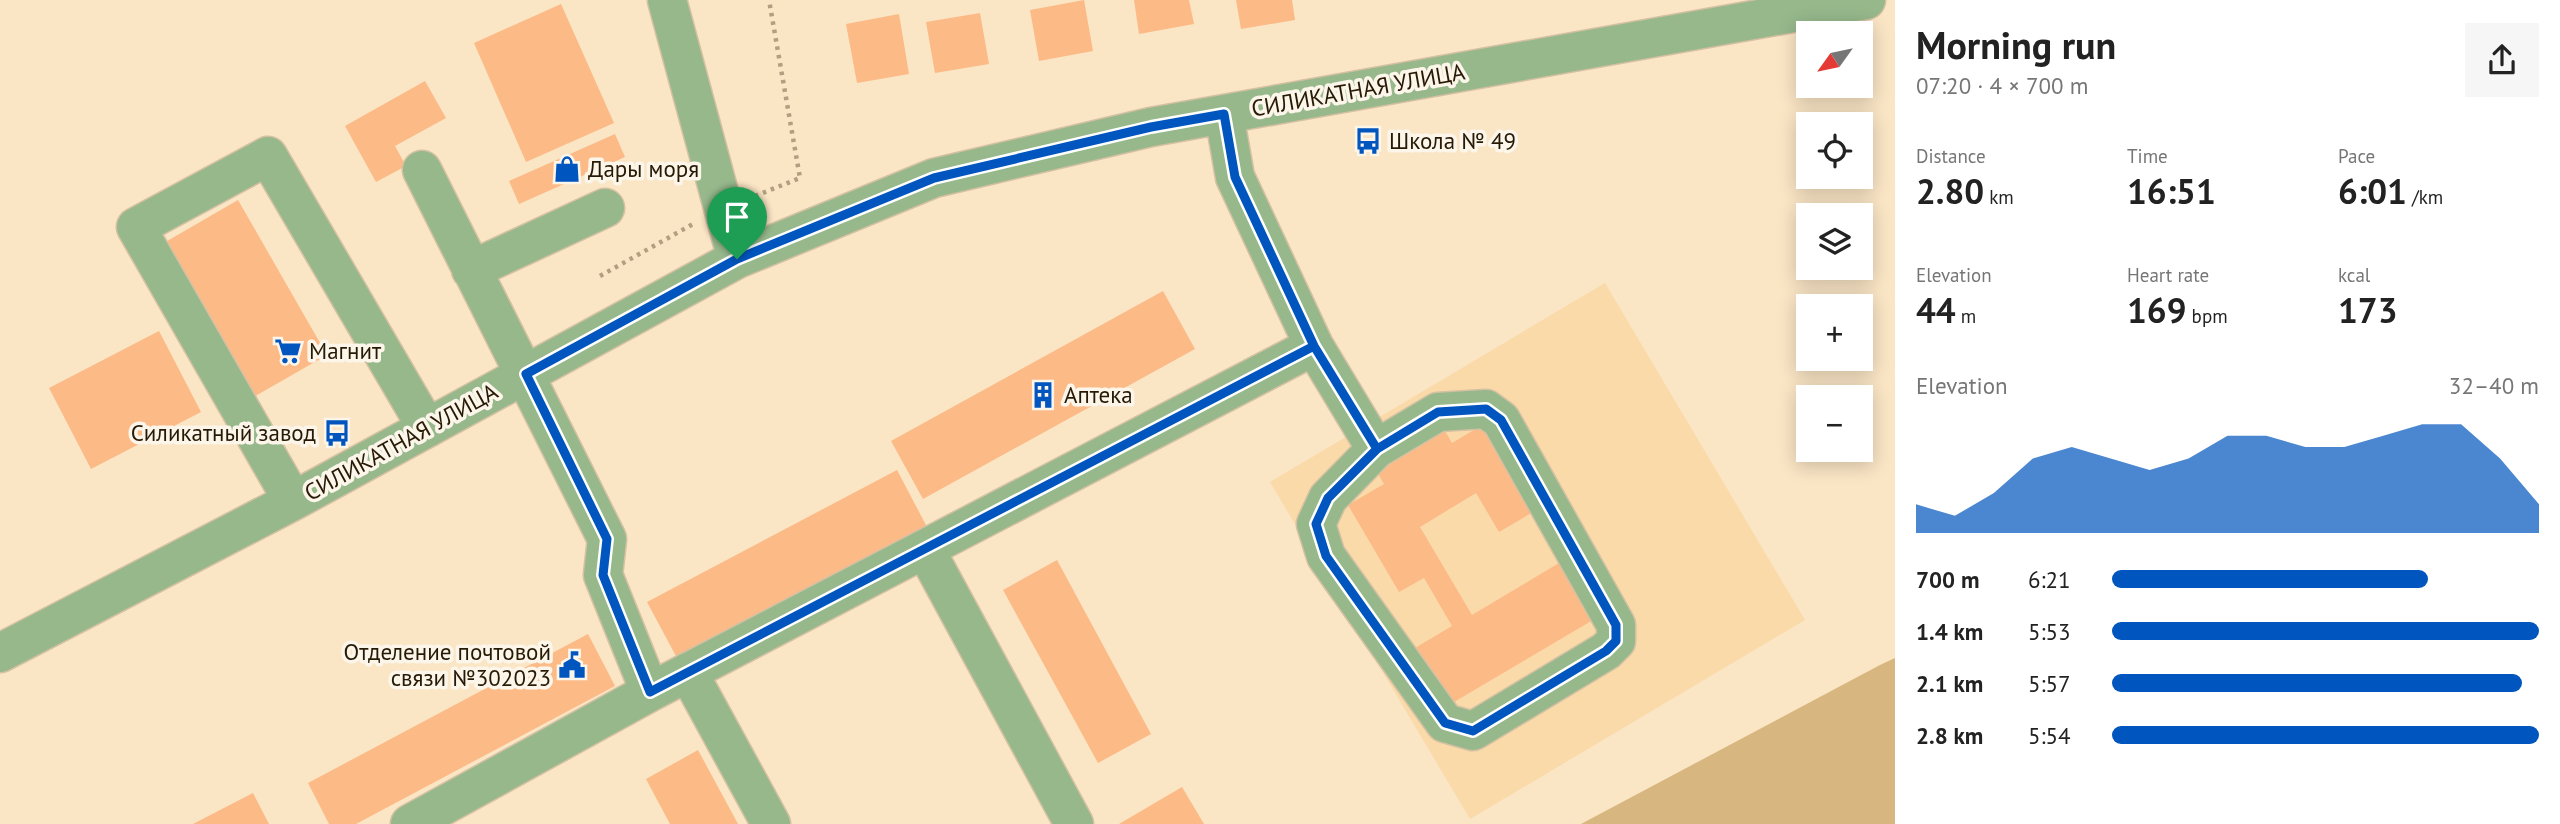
<!DOCTYPE html>
<html lang="en">
<head>
<meta charset="utf-8">
<style>
	body { margin:0; font-family:"PT Sans",sans-serif; background:#f6f6f6; color:#222; height:100vh; display:flex; flex-direction:column; font-size:26px; white-space:nowrap }
	* { box-sizing:border-box; margin:0 }
	p { font-size:23px; color:#767676 }
	.icon { flex:none; width:38px; height:38px; fill:none; stroke:currentColor; stroke-width:2; stroke-linecap:round; stroke-linejoin:round }
	.map { position:relative; flex:1; overflow:hidden }
	.sheet { display:flex; flex-direction:column; background:#fff; width:665px }
	.sheet>* { flex:none }
	.needle { width:46px; rotate:237deg }
	.controls { position:absolute; left:1796px; top:21px; display:grid; gap:14px }
	.controls a { display:grid; place-items:center; width:77px; height:77px; border-radius:0px; background:#fff; box-shadow:0 4px 18px #0003; font-size:35px }
	.pin { position:absolute; display:grid; place-items:center; width:60px; height:60px; color:#fff; margin:-72px -30px; border-radius:50% 50% 50% 0; rotate:-45deg; box-shadow:0 0 7px #0007 }
	.pin .icon { rotate:45deg }
	.round { display:grid; place-items:center; flex:none; width:74px; height:74px; border-radius:0px; background:#f6f6f6 }
	.summary { display:flex; align-items:center; justify-content:space-between; height:119px; padding:0 21px }
	h1 { font-size:38px; font-weight:800; line-height:52px }
	.figures { display:grid; grid-template-columns:repeat(3,1fr); gap:10px; height:119px; padding:7px 21px }
	.figures div { display:grid; align-content:center }
	.figures b { font-size:35px; font-weight:800 }
	.figures small { font-size:19px; font-weight:400 }
	.figures p { font-size:19px }
	.chart { height:196px; padding:14px 21px }
	.chart p { display:flex; justify-content:space-between }
	.chart svg { width:100%; height:126px; margin-top:7px; fill:#0055be; opacity:.7 }
	ul { padding:0 21px; list-style:none; font-size:23px }
	li { display:grid; grid-template-columns:112px 84px 1fr; align-items:center; height:52px }
	li i { height:18px; border-radius:9px; background:#0055be }
	main { display:flex; flex:1; min-height:0 }
	.map>svg:first-child { display:block }
	.built { fill:#fadaa9 }
	.green { fill:#d8b67f }
	.building { fill:#fcba87 }
	.lines { fill:none; stroke-linecap:round; stroke-linejoin:round }
	.minor-casing { stroke:#d4c0a2; stroke-width:41 }
	.path { stroke:#b19f82; stroke-width:4.5; stroke-dasharray:3.5 5; stroke-linecap:butt }
	.minor { stroke:#96b88b; stroke-width:38 }
	.route-casing { stroke:#fff; stroke-width:14 }
	.route { stroke:#0055be; stroke-width:9 }
	.labels { text-anchor:middle; stroke-width:7; stroke-linejoin:round; paint-order:stroke }
	.street-label { font-size:23px; fill:#271a05; stroke:#fcf5ea }
	.poi-label { font-size:23px; fill:#271a05; stroke:#fcf5ea; text-anchor:start }
</style>
</head>
<body>
<main>
<div class="map">
<svg width="1895" height="824" viewBox="0 0 1895 824">
	<rect width="100%" height="100%" fill="#fae5c5"/>
	<path class="built" d="M1605 283 1805 620 1470 819 1270 482Z"/>
	<path class="green" d="M1895 658V824H1581L1880 665Z"/>
	<path class="building" d="M1084 0 1093 51 1039 61 1030 10Z
		M1134 0H1189L1194 24 1139 34Z
		M1236 0H1292L1295 20 1241 29Z
		M561 4 614 123 526 162 474 43Z
		M980 13 989 64 935 73 926 22Z
		M899 14 909 74 857 83 846 24Z
		M425 81 446 118 395 146 406 166 376 182 345 126Z
		M615 134 625 157 519 204 509 181Z
		M238 200 327 355 250 399 162 244Z
		M1163 291 1195 349 923 499 891 441Z
		M159 331 201 412 91 469 49 388Z
		M1489 421 1540 508 1499 532 1476 493 1420 527 1472 615 1564 560 1598 617 1449 705 1415 648 1452 626 1424 578 1399 592 1348 505 1384 484 1377 472 1445 431 1452 443Z
		M897 470 927 527 677 658 647 602Z
		M1057 560 1151 734 1098 763 1003 590Z
		M588 634 615 686 356 824H329L308 783Z
		M698 750 738 824H670L646 779Z
		M1182 787 1204 824H1119Z
		M253 793 269 824H193Z"/>
	<g class="lines">
		<defs>
			<path id="minor" d="M667 0 737 259
				M422 170 607 539 603 575 650 692
				M471 270 605 208
				M1314 346 1376 449 1328 498 1316 524 1326 556 1445 723 1473 731 1606 651 1616 641V625L1501 420 1486 409 1438 412 1376 449
				M293 501 136 227 268 156 427 428
				M925 549 1074 824
				M0 653 293 501 737 259 934 178 1151 127 1866 0
				M688 672 771 824
				M410 824 650 692 1314 346 1235 177 1224 114"/>
		</defs>
		<use href="#minor" class="minor-casing"/>
		<path class="path" d="M755 196 800 178 769 0
			M600 276 693 224"/>
		<use href="#minor" class="minor"/>
	</g>
	<g class="lines">
		<defs>
			<path id="route" d="M737 259 526 374 607 539 603 575 650 692 1314 346 1377 449 1438 412 1486 409 1501 420 1616 625V641L1606 651 1473 731 1445 723 1326 556 1316 524 1328 498 1377 449 1314 346 1235 177 1224 114 1151 127 934 178 737 259"/>
		</defs>
		<use href="#route" class="route-casing"/>
		<use href="#route" class="route"/>
	</g>
	<defs>
		<symbol id="bus-bare" viewBox="-9 -9 18 18"><path d="M-5-6H5V4H4V6H2V4H-2V6H-4V4H-5ZM-3.5-4V0h7V-4ZM-3.5 1.2v1.5H-2V1.2ZM2 1.2v1.5H3.5V1.2Z" fill="#0055be" stroke="#fcf5ea" stroke-width="2.5" paint-order="stroke"/></symbol>
		<symbol id="shop-bare" viewBox="-9 -9 18 18"><path d="M-5-2.5h2.3a2.7 3.5 0 0 1 5.4 0H5L5.5 6h-11ZM-1.5-2.5h3a1.5 2.3 0 0 0-3 0Z" fill="#0055be" stroke="#fcf5ea" stroke-width="2.5" paint-order="stroke"/></symbol>
		<symbol id="supermarket-bare" viewBox="-9 -9 18 18"><path d="M-6-5.5h2.5l.6 2H6L4.5 2H-2.5L-4.4-4H-6ZM-1.5 3.2a1.3 1.3 0 1 0 .1 0ZM3 3.2a1.3 1.3 0 1 0 .1 0Z" fill="#0055be" stroke="#fcf5ea" stroke-width="2.5" paint-order="stroke"/></symbol>
		<symbol id="building-bare" viewBox="-9 -9 18 18"><path d="M-4-6H4V6H1V3H-1V6H-4ZM-2.5-4.3h1.7v1.8h-1.7ZM.8-4.3h1.7v1.8H.8ZM-2.5-1h1.7V.8h-1.7ZM.8-1h1.7V.8H.8Z" fill="#0055be" stroke="#fcf5ea" stroke-width="2.5" paint-order="stroke"/></symbol>
		<symbol id="civic-bare" viewBox="-9 -9 18 18"><path d="M-.6-6.5H3V-4.5H.6V-3L4-1V1h2V6H-6V1h2V-1L-.6-3ZM-1.2 2.5V6h2.4V2.5Z" fill="#0055be" stroke="#fcf5ea" stroke-width="2.5" paint-order="stroke"/></symbol>
	</defs>
	<g fill-rule="evenodd">
		<use href="#bus-bare" x="1349" y="122" width="38" height="38"/>
		<use href="#shop-bare" x="548" y="150" width="38" height="38"/>
		<use href="#supermarket-bare" x="269" y="332" width="38" height="38"/>
		<use href="#building-bare" x="1024" y="376" width="38" height="38"/>
		<use href="#bus-bare" x="318" y="414" width="38" height="38"/>
		<use href="#civic-bare" x="553" y="646" width="38" height="38"/>
	</g>
	<g class="labels">
		<g class="street-label">
			<text transform="translate(1358 90) rotate(-10)" y="8">СИЛИКАТНАЯ УЛИЦА</text>
			<text transform="translate(401 442) rotate(-29)" y="8">СИЛИКАТНАЯ УЛИЦА</text>
		</g>
		<g class="poi-label">
			<text x="1389" y="149">Школа № 49</text>
			<text x="588" y="177">Дары моря</text>
			<text x="309" y="359">Магнит</text>
			<text x="1064" y="403">Аптека</text>
			<text x="316" y="441" text-anchor="end">Силикатный завод</text>
			<text x="551" y="660" text-anchor="end">Отделение почтовой<tspan x="551" dy="26">связи №302023</tspan></text>
		</g>
	</g>
</svg>
<div class="controls">
<a><svg class="needle" viewBox="-14 -14 28 28"><path d="M0-13l5 13h-10z" fill="#e53935"/><path d="M0 13l5-13h-10z" fill="#767676"/></svg></a>
<a><svg class="icon" aria-label="locate" viewBox="0 0 24 24"><circle cx="12" cy="12" r="6"/><path d="M12 2v4M12 18v4M2 12h4M18 12h4"/></svg></a>
<a><svg class="icon" aria-label="layers" viewBox="0 0 24 24"><path d="M12 4l9 5-9 5-9-5zM3 14l9 5 9-5"/></svg></a>
<a>+</a>
<a>−</a>
</div>
<div class="pin" style="left:737px;top:259px;background:#1e9e55"><svg class="icon" aria-label="arrive" viewBox="0 0 24 24"><path d="M6 21V4h12l-3 4 3 4H6"/></svg></div>
</div>
<section class="sheet">
<div class="summary"><div><h1>Morning run</h1><p>07:20 · 4 × 700 m</p></div><a class="round"><svg class="icon" aria-label="share" viewBox="0 0 24 24"><path d="M12 15V3M7 8l5-5 5 5M5 13v7h14v-7"/></svg></a></div>
<div class="figures">
<div><p>Distance</p><b>2.80<small> km</small></b></div>
<div><p>Time</p><b>16:51</b></div>
<div><p>Pace</p><b>6:01<small> /km</small></b></div>
</div>
<div class="figures">
<div><p>Elevation</p><b>44<small> m</small></b></div>
<div><p>Heart rate</p><b>169<small> bpm</small></b></div>
<div><p>kcal</p><b>173</b></div>
</div>
<div class="chart"><p><span>Elevation</span>32–40 m</p>
<svg viewBox="0 0 160 44" preserveAspectRatio="none"><path d="M0 44V34L10 38L20 30L30 18L40 14L50 18L60 22L70 18L80 10L90 10L100 14L110 14L120 10L130 6L140 6L150 18L160 34V44z"/></svg>
</div>
<ul>
<li><b>700 m</b>6:21<i style="width:74%"></i></li>
<li><b>1.4 km</b>5:53<i style="width:100%"></i></li>
<li><b>2.1 km</b>5:57<i style="width:96%"></i></li>
<li><b>2.8 km</b>5:54<i style="width:100%"></i></li>
</ul>
</section>
</main>
</body>
</html>
